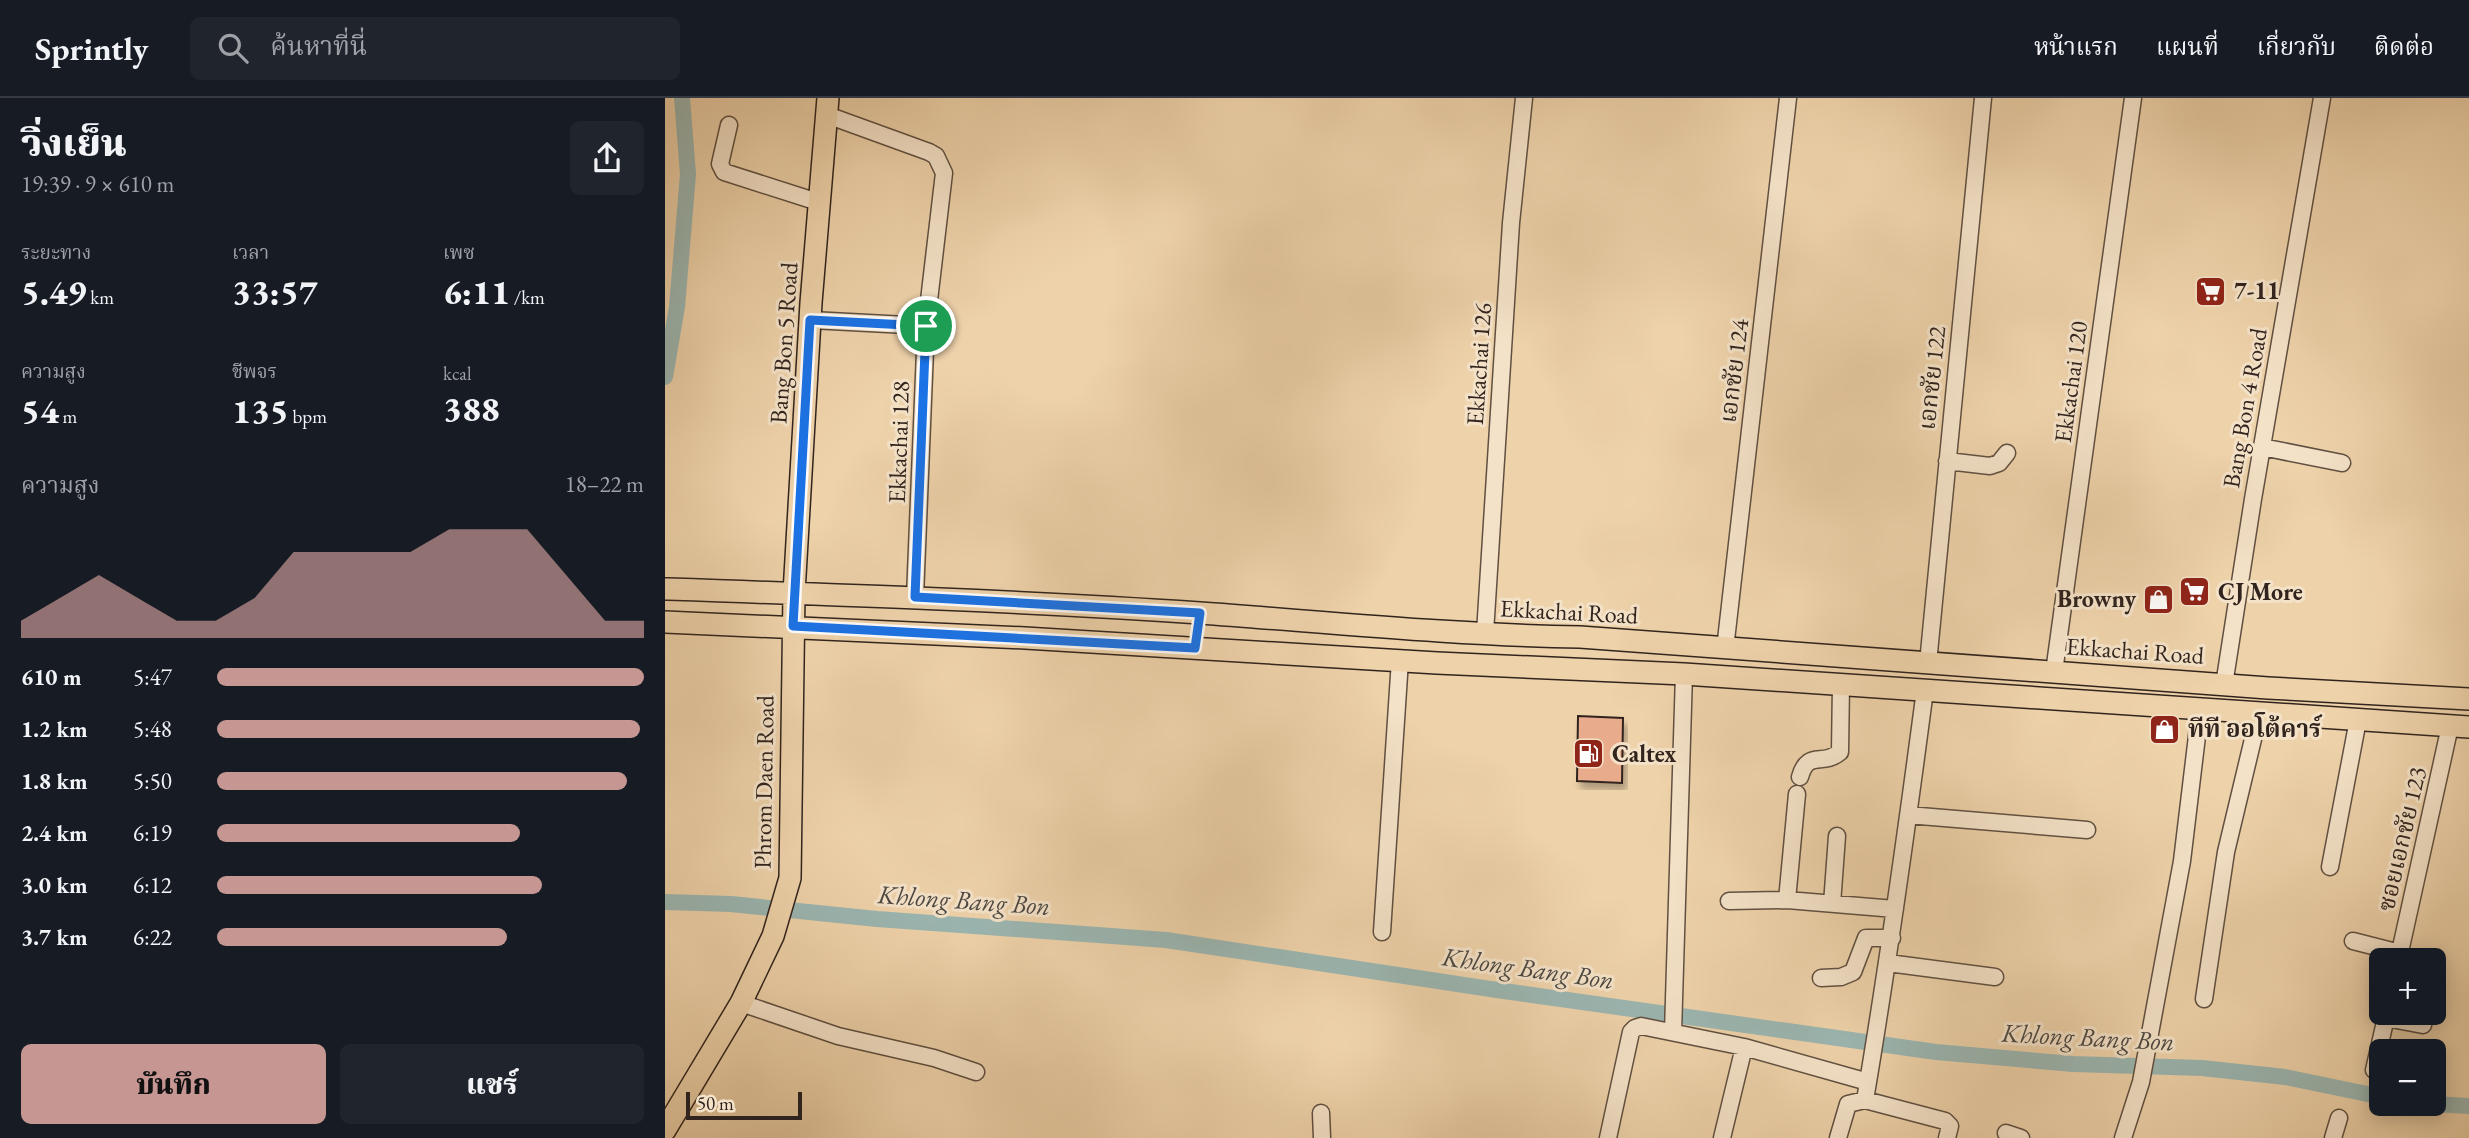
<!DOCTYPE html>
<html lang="th">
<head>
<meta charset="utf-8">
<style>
	body { margin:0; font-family:"EB Garamond","Noto Serif Thai",serif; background:#20242c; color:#f1f3f6; height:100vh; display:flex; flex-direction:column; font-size:26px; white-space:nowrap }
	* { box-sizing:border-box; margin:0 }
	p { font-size:23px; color:#9ea1a6 }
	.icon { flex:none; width:38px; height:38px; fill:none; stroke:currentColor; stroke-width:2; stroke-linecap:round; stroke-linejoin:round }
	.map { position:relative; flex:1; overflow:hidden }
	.details { display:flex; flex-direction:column; background:#171b24; width:665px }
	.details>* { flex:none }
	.tools { position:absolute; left:1704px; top:850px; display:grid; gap:14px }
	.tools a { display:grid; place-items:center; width:77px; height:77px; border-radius:10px; background:#171b24; box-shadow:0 4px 18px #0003; font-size:35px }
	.scale { position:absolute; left:21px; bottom:18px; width:116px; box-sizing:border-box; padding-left:7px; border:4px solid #31241e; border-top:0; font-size:19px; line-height:24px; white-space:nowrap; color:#31241e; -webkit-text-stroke:5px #f4e2c8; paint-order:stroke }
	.pin { position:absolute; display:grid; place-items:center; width:60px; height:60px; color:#fff; margin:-30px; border:4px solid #fff; border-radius:50%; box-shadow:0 2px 7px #0007 }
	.round { display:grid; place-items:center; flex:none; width:74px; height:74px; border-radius:10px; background:#20242c }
	.headline { display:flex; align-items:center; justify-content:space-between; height:119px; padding:0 21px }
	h1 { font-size:38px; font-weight:800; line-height:52px }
	.figures { display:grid; grid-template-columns:repeat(3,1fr); gap:10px; height:119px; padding:7px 21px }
	.figures div { display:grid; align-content:center }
	.figures b { font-size:35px; font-weight:800 }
	.figures small { font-size:19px; font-weight:400 }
	.figures p { font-size:19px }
	.chart { height:196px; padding:14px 21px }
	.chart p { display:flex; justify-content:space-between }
	.chart svg { width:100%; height:126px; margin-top:7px; fill:#c59692; opacity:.7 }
	.button { display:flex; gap:14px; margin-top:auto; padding:14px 21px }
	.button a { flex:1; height:80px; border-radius:10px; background:#c59692; color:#111; font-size:28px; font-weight:800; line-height:80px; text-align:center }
	.button a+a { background:#20242c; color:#f1f3f6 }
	ul { padding:0 21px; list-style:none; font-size:23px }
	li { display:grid; grid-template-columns:112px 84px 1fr; align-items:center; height:52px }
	li i { height:18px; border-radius:9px; background:#c59692 }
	header { display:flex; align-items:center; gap:42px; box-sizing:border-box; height:98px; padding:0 35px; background:#171b24; border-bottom:2px solid #363941 }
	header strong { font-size:33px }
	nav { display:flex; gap:38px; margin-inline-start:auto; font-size:24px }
	.search { width:490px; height:63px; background:#20242c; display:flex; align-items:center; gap:18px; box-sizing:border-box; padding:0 24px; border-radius:10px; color:#9ea1a6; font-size:26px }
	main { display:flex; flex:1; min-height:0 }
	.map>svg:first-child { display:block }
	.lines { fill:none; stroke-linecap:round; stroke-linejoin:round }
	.canal { stroke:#9bb6b1; stroke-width:16 }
	.building { fill:#e8ac8c; stroke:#31241e; stroke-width:2; filter:url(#shadow) }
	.minor-casing { stroke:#605041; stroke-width:19 }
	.major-casing { stroke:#31241e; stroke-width:24 }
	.minor { stroke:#f4e2c8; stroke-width:16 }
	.major { stroke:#eed2aa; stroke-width:21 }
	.route-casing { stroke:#fff; stroke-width:14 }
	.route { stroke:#1a73e8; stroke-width:9 }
	.labels { text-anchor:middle; stroke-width:6; stroke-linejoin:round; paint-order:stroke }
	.poi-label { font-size:24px; font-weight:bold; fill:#31241e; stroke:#f4e2c8; text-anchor:start }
	.street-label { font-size:24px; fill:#31241e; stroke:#f4e2c8 }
	.water-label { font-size:26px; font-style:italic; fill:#4c4843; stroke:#f4e2c8 }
</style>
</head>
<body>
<header>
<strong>Sprintly</strong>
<div class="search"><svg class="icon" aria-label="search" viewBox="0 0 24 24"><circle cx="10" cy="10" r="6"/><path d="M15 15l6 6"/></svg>ค้นหาที่นี่</div>
<nav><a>หน้าแรก</a><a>แผนที่</a><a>เกี่ยวกับ</a><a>ติดต่อ</a></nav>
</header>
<main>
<section class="details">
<div class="headline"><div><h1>วิ่งเย็น</h1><p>19:39 · 9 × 610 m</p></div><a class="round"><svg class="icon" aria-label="share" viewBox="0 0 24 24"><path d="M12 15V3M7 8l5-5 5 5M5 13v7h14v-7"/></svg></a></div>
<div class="figures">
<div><p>ระยะทาง</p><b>5.49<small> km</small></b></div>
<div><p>เวลา</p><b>33:57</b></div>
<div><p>เพซ</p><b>6:11<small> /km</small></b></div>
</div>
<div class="figures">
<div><p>ความสูง</p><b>54<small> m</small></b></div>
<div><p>ชีพจร</p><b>135<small> bpm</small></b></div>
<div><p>kcal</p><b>388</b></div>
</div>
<div class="chart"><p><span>ความสูง</span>18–22 m</p>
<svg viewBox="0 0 160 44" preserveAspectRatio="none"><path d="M0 44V38L10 30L20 22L30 30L40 38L50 38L60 30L70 14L80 14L90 14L100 14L110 6L120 6L130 6L140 22L150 38L160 38V44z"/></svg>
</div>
<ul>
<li><b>610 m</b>5:47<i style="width:100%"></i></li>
<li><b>1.2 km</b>5:48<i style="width:99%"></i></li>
<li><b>1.8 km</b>5:50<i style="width:96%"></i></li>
<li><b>2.4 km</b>6:19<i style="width:71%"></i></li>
<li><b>3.0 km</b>6:12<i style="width:76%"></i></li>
<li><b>3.7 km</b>6:22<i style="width:68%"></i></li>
</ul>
<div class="button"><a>บันทึก</a><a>แชร์</a></div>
</section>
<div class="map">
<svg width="1804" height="1040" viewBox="0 0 1804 1040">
	<defs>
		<filter id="shadow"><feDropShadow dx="4" dy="7" stdDeviation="3.5" flood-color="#0004"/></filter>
	</defs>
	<rect width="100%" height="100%" fill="#eed2aa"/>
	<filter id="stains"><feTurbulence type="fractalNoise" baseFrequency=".00286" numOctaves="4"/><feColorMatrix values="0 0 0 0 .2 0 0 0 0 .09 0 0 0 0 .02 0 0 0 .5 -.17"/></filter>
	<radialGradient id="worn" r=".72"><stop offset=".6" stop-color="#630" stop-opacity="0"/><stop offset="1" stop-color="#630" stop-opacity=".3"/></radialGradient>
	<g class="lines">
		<path class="canal" d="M0 279 12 209 23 76 17 0
			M0 804 66 806 212 821 501 842 832 892 1271 954 1408 966 1537 970 1620 979 1717 999
			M1769 1006 1804 1008"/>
	</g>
	<path class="building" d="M913 618 958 620 957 685 912 683Z"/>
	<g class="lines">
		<defs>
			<path id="minor" d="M162 17 264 54 271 58 279 75 261 228 250 499
				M64 27 55 66 59 74 156 105
				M146 222 261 228
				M1597 349 1677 365
				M1282 363 1325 368 1334 365 1342 355
				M820 535 846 125 859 0
				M1060 551 1123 0
				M1263 565 1318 0
				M1389 574 1468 0
				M1559 587 1588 401 1657 0
				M1135 679C1143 651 1157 669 1175 654L1176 586
				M1243 717 1422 732
				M1665 769 1693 622
				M1122 802 1132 696
				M1064 803 1122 802 1230 811
				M1167 806 1172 738
				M717 834 735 562
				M1688 843 1735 855
				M1733 863 1785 628
				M1223 865 1330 879
				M1156 880 1176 879 1188 874 1201 840H1227
				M1539 901 1561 754 1594 616
				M76 905 173 938 269 960 311 974
				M1721 920 1758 927
				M1008 934 1019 576
				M1079 949 1203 984
				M1709 972 1722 915
				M1200 1002 1280 1023 1285 1028 1282 1040
				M656 1015 657 1040
				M1341 1035 1356 1040
				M943 1040 966 934 970 930 976 928 1079 949 1057 1040
				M1173 1040 1183 1006 1200 1002C1223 866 1242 729 1260 592
				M1458 1040 1476 984 1517 763 1535 613
				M1668 1040 1674 1020"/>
			<path id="major" d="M0 491C178 497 357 503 535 515 661 524 788 537 915 539L1603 590 1804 601
				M0 524 360 540 772 565 1019 576 1804 629
				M0 1032 76 905 108 838 125 780 129 495 146 205 163 0"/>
		</defs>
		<use href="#minor" class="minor-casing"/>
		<use href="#major" class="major-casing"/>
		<use href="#minor" class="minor"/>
		<use href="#major" class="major"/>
	</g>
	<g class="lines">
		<defs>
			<path id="route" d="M145 222 261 228 250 499 535 515 530 550 128 528Z"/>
		</defs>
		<use href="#route" class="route-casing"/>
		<use href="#route" class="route"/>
	</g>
	<defs>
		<symbol id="supermarket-square" viewBox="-11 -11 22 22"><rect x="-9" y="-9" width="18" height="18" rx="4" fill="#8f2418" stroke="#f4e2c8"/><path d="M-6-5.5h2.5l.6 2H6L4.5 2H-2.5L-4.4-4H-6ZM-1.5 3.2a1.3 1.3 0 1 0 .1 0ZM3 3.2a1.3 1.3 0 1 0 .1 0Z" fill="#fff"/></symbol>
		<symbol id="shop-square" viewBox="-11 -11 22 22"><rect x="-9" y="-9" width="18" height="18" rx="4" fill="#8f2418" stroke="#f4e2c8"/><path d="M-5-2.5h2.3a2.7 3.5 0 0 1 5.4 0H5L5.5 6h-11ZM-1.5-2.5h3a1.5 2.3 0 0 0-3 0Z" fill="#fff"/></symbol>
		<symbol id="fuel-square" viewBox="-11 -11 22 22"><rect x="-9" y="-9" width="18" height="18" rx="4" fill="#8f2418" stroke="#f4e2c8"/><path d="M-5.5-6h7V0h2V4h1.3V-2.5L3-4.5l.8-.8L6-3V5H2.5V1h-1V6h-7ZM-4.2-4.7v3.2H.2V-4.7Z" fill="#fff"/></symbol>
	</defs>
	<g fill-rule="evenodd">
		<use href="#supermarket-square" x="1528" y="176" width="35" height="35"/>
		<use href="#supermarket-square" x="1512" y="476" width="35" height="35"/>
		<use href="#shop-square" x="1476" y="484" width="35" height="35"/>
		<use href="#shop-square" x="1482" y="614" width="35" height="35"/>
		<use href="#fuel-square" x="906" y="638" width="35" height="35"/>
	</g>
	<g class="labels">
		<g class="poi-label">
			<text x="1569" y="201">7-11</text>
			<text x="1553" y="502">CJ More</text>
			<text x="1471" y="509" text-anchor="end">Browny</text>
			<text x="1523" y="639">ทีที ออโต้คาร์</text>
			<text x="947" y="664">Caltex</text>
		</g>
		<g class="street-label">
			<text transform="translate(119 245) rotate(-86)" y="8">Bang Bon 5 Road</text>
			<text transform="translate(814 266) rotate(-86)" y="8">Ekkachai 126</text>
			<text transform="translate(1069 273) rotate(-83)" y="8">เอกชัย 124</text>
			<text transform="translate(1267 280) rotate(-84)" y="8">เอกชัย 122</text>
			<text transform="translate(1406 284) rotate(-82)" y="8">Ekkachai 120</text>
			<text transform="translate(1580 310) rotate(-80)" y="8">Bang Bon 4 Road</text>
			<text transform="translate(234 344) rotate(-88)" y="8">Ekkachai 128</text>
			<text transform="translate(904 514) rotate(3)" y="8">Ekkachai Road</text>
			<text transform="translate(1470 553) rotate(4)" y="8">Ekkachai Road</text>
			<text transform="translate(99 684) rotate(-89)" y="8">Phrom Daen Road</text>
			<text transform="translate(1737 741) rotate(-77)" y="8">ซอยเอกชัย 123</text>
		</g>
		<g class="water-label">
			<text transform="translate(299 802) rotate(4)" y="9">Khlong Bang Bon</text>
			<text transform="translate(863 870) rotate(8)" y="9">Khlong Bang Bon</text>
			<text transform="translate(1423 939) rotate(3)" y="9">Khlong Bang Bon</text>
		</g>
	</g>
	<rect width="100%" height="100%" filter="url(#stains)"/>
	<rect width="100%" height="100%" fill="url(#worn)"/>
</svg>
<div class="tools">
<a>+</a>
<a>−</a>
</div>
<div class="scale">50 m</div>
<div class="pin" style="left:261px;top:228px;background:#1e9e55"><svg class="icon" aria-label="arrive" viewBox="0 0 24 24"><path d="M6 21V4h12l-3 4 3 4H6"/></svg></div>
</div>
</main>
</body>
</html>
